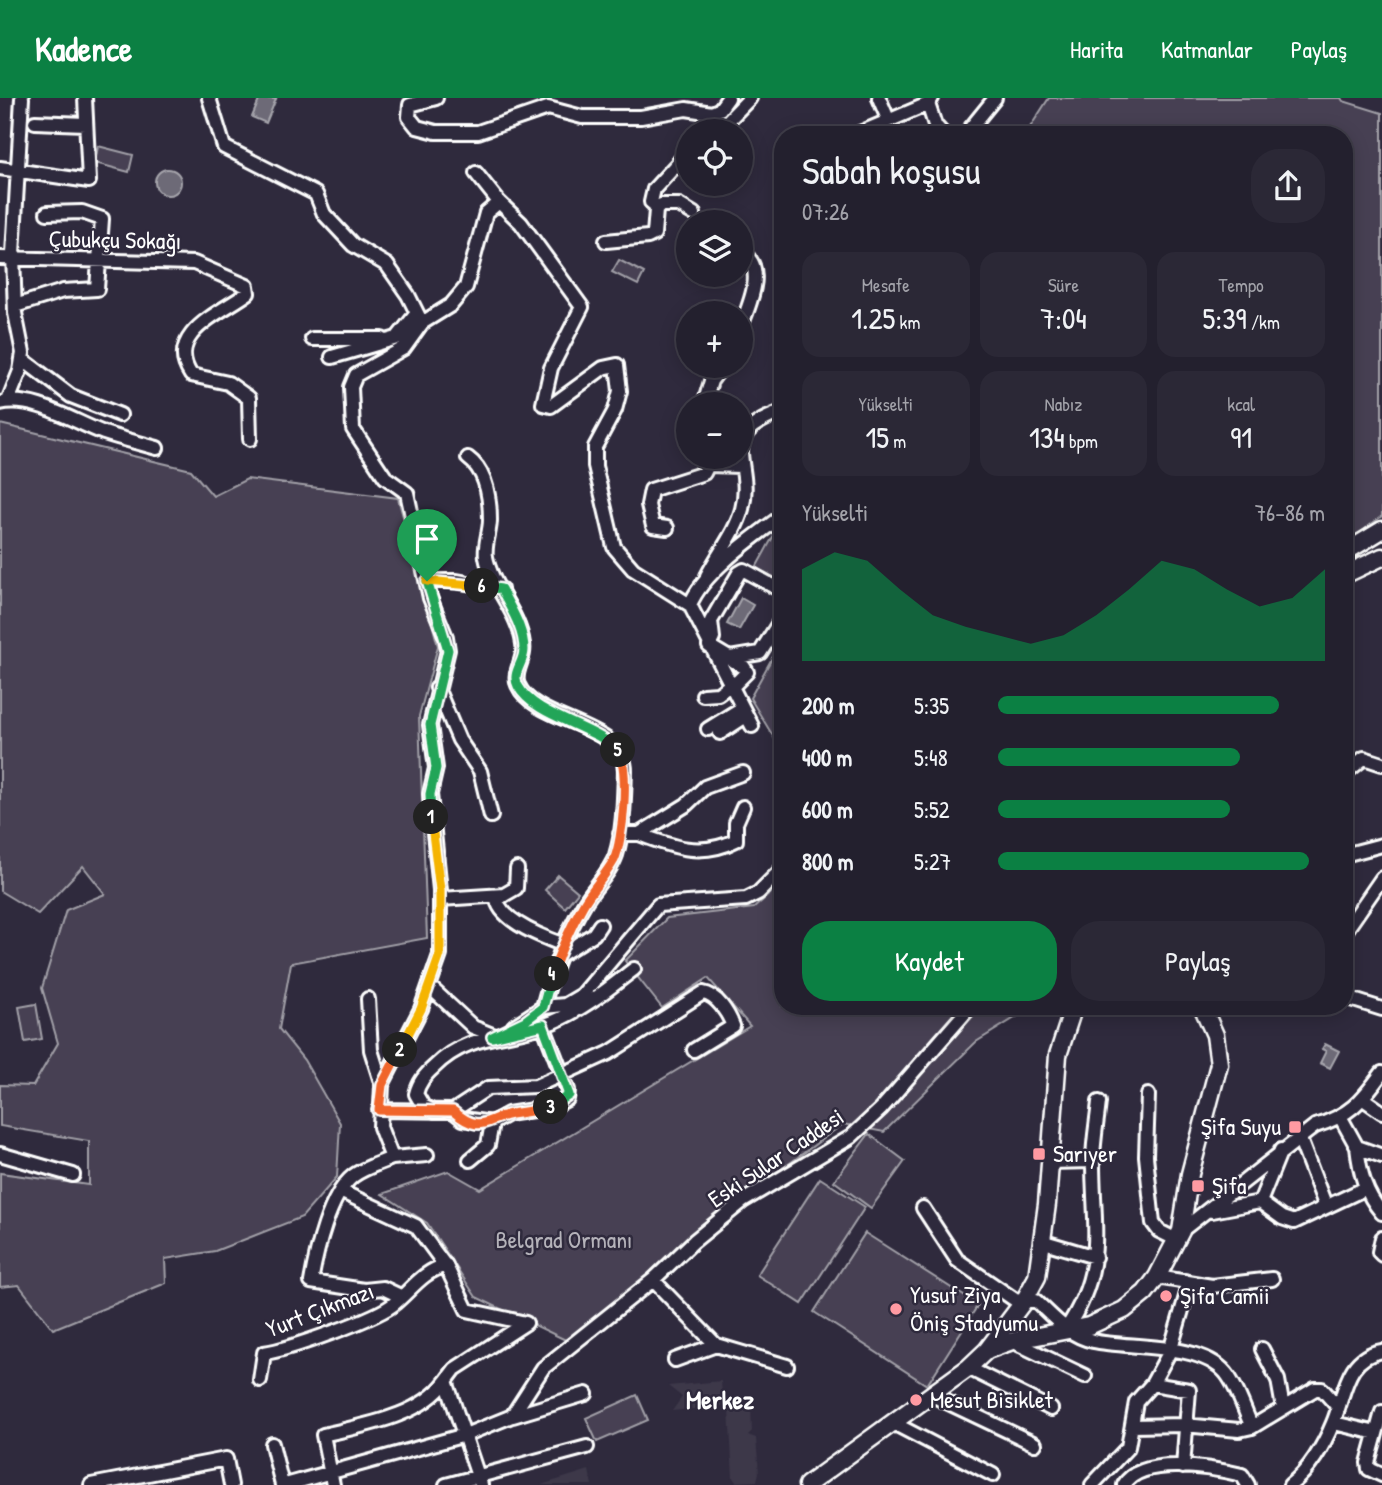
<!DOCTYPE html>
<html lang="tr">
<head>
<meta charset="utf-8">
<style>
	body { margin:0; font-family:"Patrick Hand",sans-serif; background:#2b2836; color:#f1f3f6; height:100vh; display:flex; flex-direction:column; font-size:26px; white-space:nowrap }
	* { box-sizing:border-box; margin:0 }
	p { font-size:23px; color:#a3a3aa }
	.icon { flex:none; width:38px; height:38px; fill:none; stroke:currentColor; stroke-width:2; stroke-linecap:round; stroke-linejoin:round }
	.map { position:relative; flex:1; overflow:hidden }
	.sheet { position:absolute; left:774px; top:28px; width:579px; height:889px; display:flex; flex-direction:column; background:#23202e; border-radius:28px; box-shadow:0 4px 18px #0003,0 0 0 2px #403e4a }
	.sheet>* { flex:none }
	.tools { position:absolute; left:676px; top:21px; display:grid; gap:14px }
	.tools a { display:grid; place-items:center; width:77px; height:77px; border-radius:50%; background:#23202e; box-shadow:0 4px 18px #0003,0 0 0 2px #403e4a; font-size:35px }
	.pin { position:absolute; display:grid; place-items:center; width:60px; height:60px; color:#fff; margin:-72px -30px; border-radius:50% 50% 50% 0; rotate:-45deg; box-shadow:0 0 7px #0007 }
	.pin .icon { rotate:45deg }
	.km { position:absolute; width:35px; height:35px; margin:-18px; border-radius:50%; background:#222; color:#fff; font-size:19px; line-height:35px; text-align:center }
	.round { display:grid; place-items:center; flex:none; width:74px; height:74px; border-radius:28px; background:#2b2836 }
	.head { display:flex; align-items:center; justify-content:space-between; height:119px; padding:0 28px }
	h1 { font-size:38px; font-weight:600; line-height:52px }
	.stats { display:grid; grid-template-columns:repeat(3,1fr); gap:10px; height:119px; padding:7px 28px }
	.stats div { display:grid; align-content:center; border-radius:18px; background:#2b2836; text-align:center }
	.stats b { font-size:30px; font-weight:600 }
	.stats small { font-size:19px; font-weight:400 }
	.stats p { font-size:19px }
	.chart { height:196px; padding:14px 28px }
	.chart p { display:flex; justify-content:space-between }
	.chart svg { width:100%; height:126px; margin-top:7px; fill:#0b8043; opacity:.7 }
	.action { display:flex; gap:14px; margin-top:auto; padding:14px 28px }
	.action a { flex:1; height:80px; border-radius:28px; background:#0b8043; color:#fff; font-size:28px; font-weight:600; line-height:80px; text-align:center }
	.action a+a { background:#2b2836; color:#f1f3f6 }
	ul { padding:0 28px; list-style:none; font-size:23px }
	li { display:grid; grid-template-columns:112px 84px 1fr; align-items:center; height:52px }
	li i { height:18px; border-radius:9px; background:#0b8043 }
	header { display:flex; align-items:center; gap:42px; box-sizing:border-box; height:98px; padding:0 35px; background:#0b8043; color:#fff }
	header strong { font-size:33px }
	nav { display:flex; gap:38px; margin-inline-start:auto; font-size:24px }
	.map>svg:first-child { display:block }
	.built { fill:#3c3749 }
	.green { fill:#464152; stroke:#a2a0a8; stroke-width:2 }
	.water { fill:#6d6a77; stroke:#a7a6ad; stroke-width:2 }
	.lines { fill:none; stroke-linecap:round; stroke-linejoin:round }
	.minor-casing { stroke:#fff; stroke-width:18 }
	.major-casing { stroke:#fff; stroke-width:21 }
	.minor { stroke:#2f2a3d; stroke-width:12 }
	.major { stroke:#2f2a3d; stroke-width:16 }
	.split-1-casing { stroke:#fff; stroke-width:14 }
	.split-2-casing { stroke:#fff; stroke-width:14 }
	.split-3-casing { stroke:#fff; stroke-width:14 }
	.split-4-casing { stroke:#fff; stroke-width:14 }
	.split-5-casing { stroke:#fff; stroke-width:14 }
	.split-6-casing { stroke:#fff; stroke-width:14 }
	.split-7-casing { stroke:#fff; stroke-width:14 }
	.split-1 { stroke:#22a559; stroke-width:9 }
	.split-2 { stroke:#f5b400; stroke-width:9 }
	.split-3 { stroke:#f0652b; stroke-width:9 }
	.split-4 { stroke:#22a559; stroke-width:9 }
	.split-5 { stroke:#f0652b; stroke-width:9 }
	.split-6 { stroke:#22a559; stroke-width:9 }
	.split-7 { stroke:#f5b400; stroke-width:9 }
	.poi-dot { fill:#ff9aa2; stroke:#2f2a3d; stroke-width:2.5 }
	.labels { text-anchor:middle; stroke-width:5; stroke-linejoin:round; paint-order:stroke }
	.street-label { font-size:24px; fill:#fff; stroke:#2f2a3d }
	.poi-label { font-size:24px; fill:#fff; stroke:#2f2a3d; text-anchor:start }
	.park-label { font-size:24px; fill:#b5b3ba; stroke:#2f2a3d }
	.neighbourhood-label { font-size:26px; font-weight:bold; fill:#fff; stroke:#2f2a3d }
</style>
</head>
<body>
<header>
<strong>Kadence</strong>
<nav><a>Harita</a><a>Katmanlar</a><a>Paylaş</a></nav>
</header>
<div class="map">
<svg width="1382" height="1387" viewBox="0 0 1382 1387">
	<rect width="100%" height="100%" fill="#2f2a3d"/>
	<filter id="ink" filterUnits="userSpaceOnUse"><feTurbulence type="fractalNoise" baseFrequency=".0143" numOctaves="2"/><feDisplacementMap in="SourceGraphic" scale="14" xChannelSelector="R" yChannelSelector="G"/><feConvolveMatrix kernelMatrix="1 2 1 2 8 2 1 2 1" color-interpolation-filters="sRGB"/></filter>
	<g filter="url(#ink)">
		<path class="built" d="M721 1283 723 1308 672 1313 682 1299 668 1288Z
			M751 1307 752 1333 748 1337 756 1340 759 1375 757 1383 736 1384 733 1380 729 1313 737 1312V1308Z
			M589 1372 592 1387H541Z"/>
		<path class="green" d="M1049 0H1341L1343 3 1382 15V418L1344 447V37H1025Z
			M98 48 133 57 129 74 95 65Z
			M619 162 644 175 638 187 612 174Z
			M0 326 191 372 213 398 247 381 398 400 438 548 419 618 427 840 291 865 279 931 304 962 340 1025 337 1079 302 1119 215 1153 165 1161 166 1185 53 1231 19 1187 0 1189V1075L89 1087V1043L0 1028V987L33 988 58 945 42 890 66 812 105 796 83 768 38 816 0 793Z
			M774 437 782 442V491L753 475Z
			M782 542V653L750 600Z
			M558 777 578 794 565 810 545 792Z
			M782 785V908H1034L976 944 884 1034 843 1026 771 1079 574 1246 476 1199 427 1125 382 1096 448 1073 480 1091 750 928 708 880 662 910 625 863 667 820 754 810Z
			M36 906 42 941 25 944 19 909Z
			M869 1036 905 1063 871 1110 834 1083Z
			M820 1080 865 1109 802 1206 757 1177Z
			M865 1135 978 1207 927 1287 814 1214Z
			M637 1297 648 1322 597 1344 586 1320Z"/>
		<path class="water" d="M260 0 276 1 266 25 252 19Z
			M155 84a13 13 0 1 1 26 0a13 13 0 1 1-26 0Z
			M741 500 753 507 739 532 727 526Z
			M1325 946 1339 953 1330 970 1320 965 1326 953 1322 951Z"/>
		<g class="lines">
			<defs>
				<path id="minor" d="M209 0 224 49 316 96 324 116 353 147 387 167 408 197 422 225
					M436 0 410 7 409 19 417 29 436 34H478L548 10 582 19H641L686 11 712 15 720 11 728 0
					M879 0 888 21
					M928 6 935 27 944 37
					M35 24 85 26
					M718 33 750 0
					M855 37 928 6 932 0
					M965 37 995 0
					M0 70 89 83 85 0
					M476 75 499 104 521 125 582 209 551 270 543 306 551 308 603 270 617 267 620 293 615 312 595 349V368L614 449 633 471 690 507
					M658 110 651 104 654 91 688 54
					M606 143 648 139 654 136 656 112 661 107H679L694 116
					M740 154C769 168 748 209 740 231
					M0 160 194 165 247 188 248 195C221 215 164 236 191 277L228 285 249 300 250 341
					M15 208 63 193 97 191 102 121 82 114 47 115
					M312 241H382
					M332 259 397 240 417 215
					M22 261 71 298 120 317
					M8 303 20 273 23 255 15 215 13 156 22 0
					M0 305C34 297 74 324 104 335 122 341 140 345 157 350
					M704 306 711 283 722 268
					M468 360C486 373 490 400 490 422 490 434 484 447 486 459 492 490 519 514 523 546 526 561 512 574 518 587 535 626 625 624 625 673 624 700 624 731 616 757 610 775 593 790 584 806 565 837 552 874 543 909
					M708 367 741 368
					M667 430 653 428 648 407 651 392 704 375 708 367 707 359
					M707 478C718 456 736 434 742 411 755 364 713 338 782 314
					M427 483H457L501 491
					M730 560 760 555 782 520
					M437 590 459 642 480 673 491 718
					M731 590 747 574 744 569 709 548 713 540 711 523 739 475 744 472 782 493
					M703 597 718 596 730 587
					M752 628 690 507C702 475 755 438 782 418
					M708 631 742 610
					M720 635 746 618
					M1344 676 1364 660 1382 666
					M620 736H639L686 707 705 689 743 675
					M639 736C672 749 702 760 736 742V725L743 709
					M1344 757 1382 747
					M504 797 497 802C502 824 545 840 564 847
					M440 801 504 797 516 790 517 771
					M1344 835 1382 780
					M560 857 594 836 600 827
					M430 889 473 929 495 938
					M1344 899 1382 911
					M368 901 371 952 382 987
					M543 909 565 907 582 897 658 807 746 801 758 795 782 771
					M514 928 543 909
					M1148 997 1146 1058 1153 1125 1159 1133 1177 1142
					M1362 1000 1382 1014
					M379 1012 453 1013 488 990 536 988 609 955 703 895C717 897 728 915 733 928L694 952
					M433 1013 423 1008 416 996C419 984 425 977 434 969 469 933 510 942 553 924 584 911 608 891 634 871
					M453 1013 463 1021 492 1025 508 1016 552 1009 567 1001 568 992 543 927
					M1341 1020 1357 1049 1382 1058
					M1299 1039 1326 1109
					M1357 1049C1360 1075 1365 1095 1382 1115
					M0 1056 73 1077
					M392 1060 427 1057
					M470 1062 488 1047 492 1025
					M1049 1064 1093 1063
					M340 1093 416 1128 447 1170 467 1212 526 1225 455 1271 446 1283
					M1260 1104 1282 1120 1294 1124 1366 1090
					M923 1110 957 1162 1021 1206
					M1212 1113 1260 1104 1281 1052
					M1181 1133 1315 1028C1349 1018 1361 1004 1382 975
					M1382 1140 1379 1154 1382 1157
					M1041 1143 1095 1159
					M1157 1179 1212 1188 1272 1181
					M653 1182 716 1247 787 1268
					M400 1198 383 1190 364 1192 311 1184C316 1155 329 1097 353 1078 363 1070 380 1065 392 1060L380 1029 382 987 421 911 440 857V792L430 696 436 670 430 627 448 552 446 539 430 500 407 395 385 379 353 331 351 289 356 277 404 250 422 225 451 207 466 189 486 115 499 104
					M1024 1203H1036C1053 1219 1069 1238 1093 1243 1130 1251 1200 1244 1226 1275 1238 1290 1244 1312 1252 1329
					M1066 1231C1107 1171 1093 1129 1093 1064 1093 1044 1097 1024 1099 1004
					M1012 1243 1085 1278
					M1262 1251 1278 1282 1283 1310
					M675 1262 716 1247
					M968 1270 1051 1311
					M260 1282 264 1255C287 1252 379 1220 395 1205 412 1191 422 1174 446 1167
					M1152 1286 1189 1292 1183 1369
					M932 1297 1035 1346
					M1382 1314 1368 1365 1369 1371 1382 1377
					M513 1318 586 1296
					M893 1325 993 1377
					M1334 1325 1376 1335
					M1132 1328 1184 1327 1239 1332 1252 1329 1315 1291H1322L1338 1309
					M272 1346 282 1387
					M91 1387 226 1361 231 1387
					M285 1387 465 1337 512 1318 543 1270 653 1182 694 1143 743 1103 851 1039 881 1011 971 908
					M333 1387 323 1337C364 1327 420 1319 446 1283L481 1387
					M446 1387 587 1349
					M1092 1387 1128 1349 1136 1304 1152 1286 1170 1253 1187 1195 1185 1183
					M1124 1387C1142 1357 1213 1370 1242 1377L1248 1387
					M1290 1387C1309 1373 1324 1347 1333 1325 1345 1297 1345 1259 1382 1253"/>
				<path id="major" d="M1344 455 1382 432
					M1344 477 1382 459
					M987 1252 1024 1203 1037 1179 1047 1106 1058 957 1074 908
					M807 1387 968 1270 987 1252 1012 1243 1089 1228 1124 1212 1145 1195 1157 1179 1181 1133 1190 1076 1219 966 1215 937 1202 908"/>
			</defs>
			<use href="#minor" class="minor-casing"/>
			<use href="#major" class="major-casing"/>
			<use href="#minor" class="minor"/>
			<use href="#major" class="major"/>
		</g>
	</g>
	<g class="lines" filter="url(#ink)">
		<defs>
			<path id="split-1" d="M427 483 448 552 430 627 436 670 430 696 431 719"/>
			<path id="split-2" d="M400 952 421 911 440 857V792L431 719"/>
			<path id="split-3" d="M400 952 382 987 379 1012 453 1013C481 1037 485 1021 511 1016 525 1014 538 1012 551 1009"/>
			<path id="split-4" d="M551 1009 569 997 543 927 492 939 525 923 543 909 552 876"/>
			<path id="split-5" d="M552 876C560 853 571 828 583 807 592 791 605 778 614 762 623 743 630 669 618 652"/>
			<path id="split-6" d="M482 488 501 491C510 510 524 530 524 552 524 565 511 575 518 588 534 618 592 627 618 652"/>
			<path id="split-7" d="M427 483 482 488"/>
		</defs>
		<use href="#split-1" class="split-1-casing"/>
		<use href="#split-2" class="split-2-casing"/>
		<use href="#split-3" class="split-3-casing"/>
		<use href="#split-4" class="split-4-casing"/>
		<use href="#split-5" class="split-5-casing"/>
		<use href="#split-6" class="split-6-casing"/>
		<use href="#split-7" class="split-7-casing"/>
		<use href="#split-1" class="split-1"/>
		<use href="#split-2" class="split-2"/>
		<use href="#split-3" class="split-3"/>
		<use href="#split-4" class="split-4"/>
		<use href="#split-5" class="split-5"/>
		<use href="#split-6" class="split-6"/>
		<use href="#split-7" class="split-7"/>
	</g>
	<g class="poi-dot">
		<rect x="1288" y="1022" width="14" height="14" rx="3.5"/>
		<rect x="1032" y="1049" width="14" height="14" rx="3.5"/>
		<rect x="1191" y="1081" width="14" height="14" rx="3.5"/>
		<circle cx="1166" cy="1198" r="7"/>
		<circle cx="896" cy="1211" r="7"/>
		<circle cx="916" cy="1302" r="7"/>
	</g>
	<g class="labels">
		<g class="street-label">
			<text transform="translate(115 142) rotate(1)" y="8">Çubukçu Sokağı</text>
			<text transform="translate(776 1060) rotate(-34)" y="8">Eski Sular Caddesi</text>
			<text transform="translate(320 1212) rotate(-21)" y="8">Yurt Çıkmazı</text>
		</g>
		<g class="poi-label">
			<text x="1281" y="1037" text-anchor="end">Şifa Suyu</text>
			<text x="1053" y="1064">Sarıyer</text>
			<text x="1212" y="1096">Şifa</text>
			<text x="910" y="1205">Yusuf Ziya<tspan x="910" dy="28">Öniş Stadyumu</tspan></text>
			<text x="1180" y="1206">Şifa Camii</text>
			<text x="930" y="1310">Mesut Bisiklet</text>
		</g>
		<g class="park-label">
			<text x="564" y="1150">Belgrad Ormanı</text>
		</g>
		<g class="neighbourhood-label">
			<text x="720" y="1311">Merkez</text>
		</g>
	</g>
</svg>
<div class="tools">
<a><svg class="icon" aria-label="locate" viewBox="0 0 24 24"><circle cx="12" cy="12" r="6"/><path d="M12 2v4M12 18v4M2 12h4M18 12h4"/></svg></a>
<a><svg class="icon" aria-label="layers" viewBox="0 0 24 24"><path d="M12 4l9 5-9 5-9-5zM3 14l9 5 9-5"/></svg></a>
<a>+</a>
<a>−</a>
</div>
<div class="pin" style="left:427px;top:483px;background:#1e9e55"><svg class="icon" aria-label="arrive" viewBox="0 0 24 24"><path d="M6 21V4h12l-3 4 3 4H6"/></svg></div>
<b class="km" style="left:431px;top:719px">1</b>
<b class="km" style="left:400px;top:952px">2</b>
<b class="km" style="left:551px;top:1009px">3</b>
<b class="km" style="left:552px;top:876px">4</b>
<b class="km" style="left:618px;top:652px">5</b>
<b class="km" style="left:482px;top:488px">6</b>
<section class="sheet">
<div class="head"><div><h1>Sabah koşusu</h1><p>07:26</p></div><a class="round"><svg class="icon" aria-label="share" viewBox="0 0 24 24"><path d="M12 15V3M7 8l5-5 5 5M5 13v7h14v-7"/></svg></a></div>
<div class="stats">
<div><p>Mesafe</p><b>1.25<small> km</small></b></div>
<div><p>Süre</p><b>7:04</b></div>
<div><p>Tempo</p><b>5:39<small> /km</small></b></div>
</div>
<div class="stats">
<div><p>Yükselti</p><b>15<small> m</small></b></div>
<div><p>Nabız</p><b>134<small> bpm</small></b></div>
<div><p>kcal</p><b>91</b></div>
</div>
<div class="chart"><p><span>Yükselti</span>76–86 m</p>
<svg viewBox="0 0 160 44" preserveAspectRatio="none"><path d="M0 44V12L10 6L20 9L30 19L40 28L50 32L60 35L70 38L80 35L90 28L100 19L110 9L120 12L130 19L140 25L150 22L160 12V44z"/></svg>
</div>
<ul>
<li><b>200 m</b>5:35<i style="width:86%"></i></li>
<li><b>400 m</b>5:48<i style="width:74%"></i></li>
<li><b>600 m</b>5:52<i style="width:71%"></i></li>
<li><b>800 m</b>5:27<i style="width:95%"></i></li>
</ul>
<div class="action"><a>Kaydet</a><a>Paylaş</a></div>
</section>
</div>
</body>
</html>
